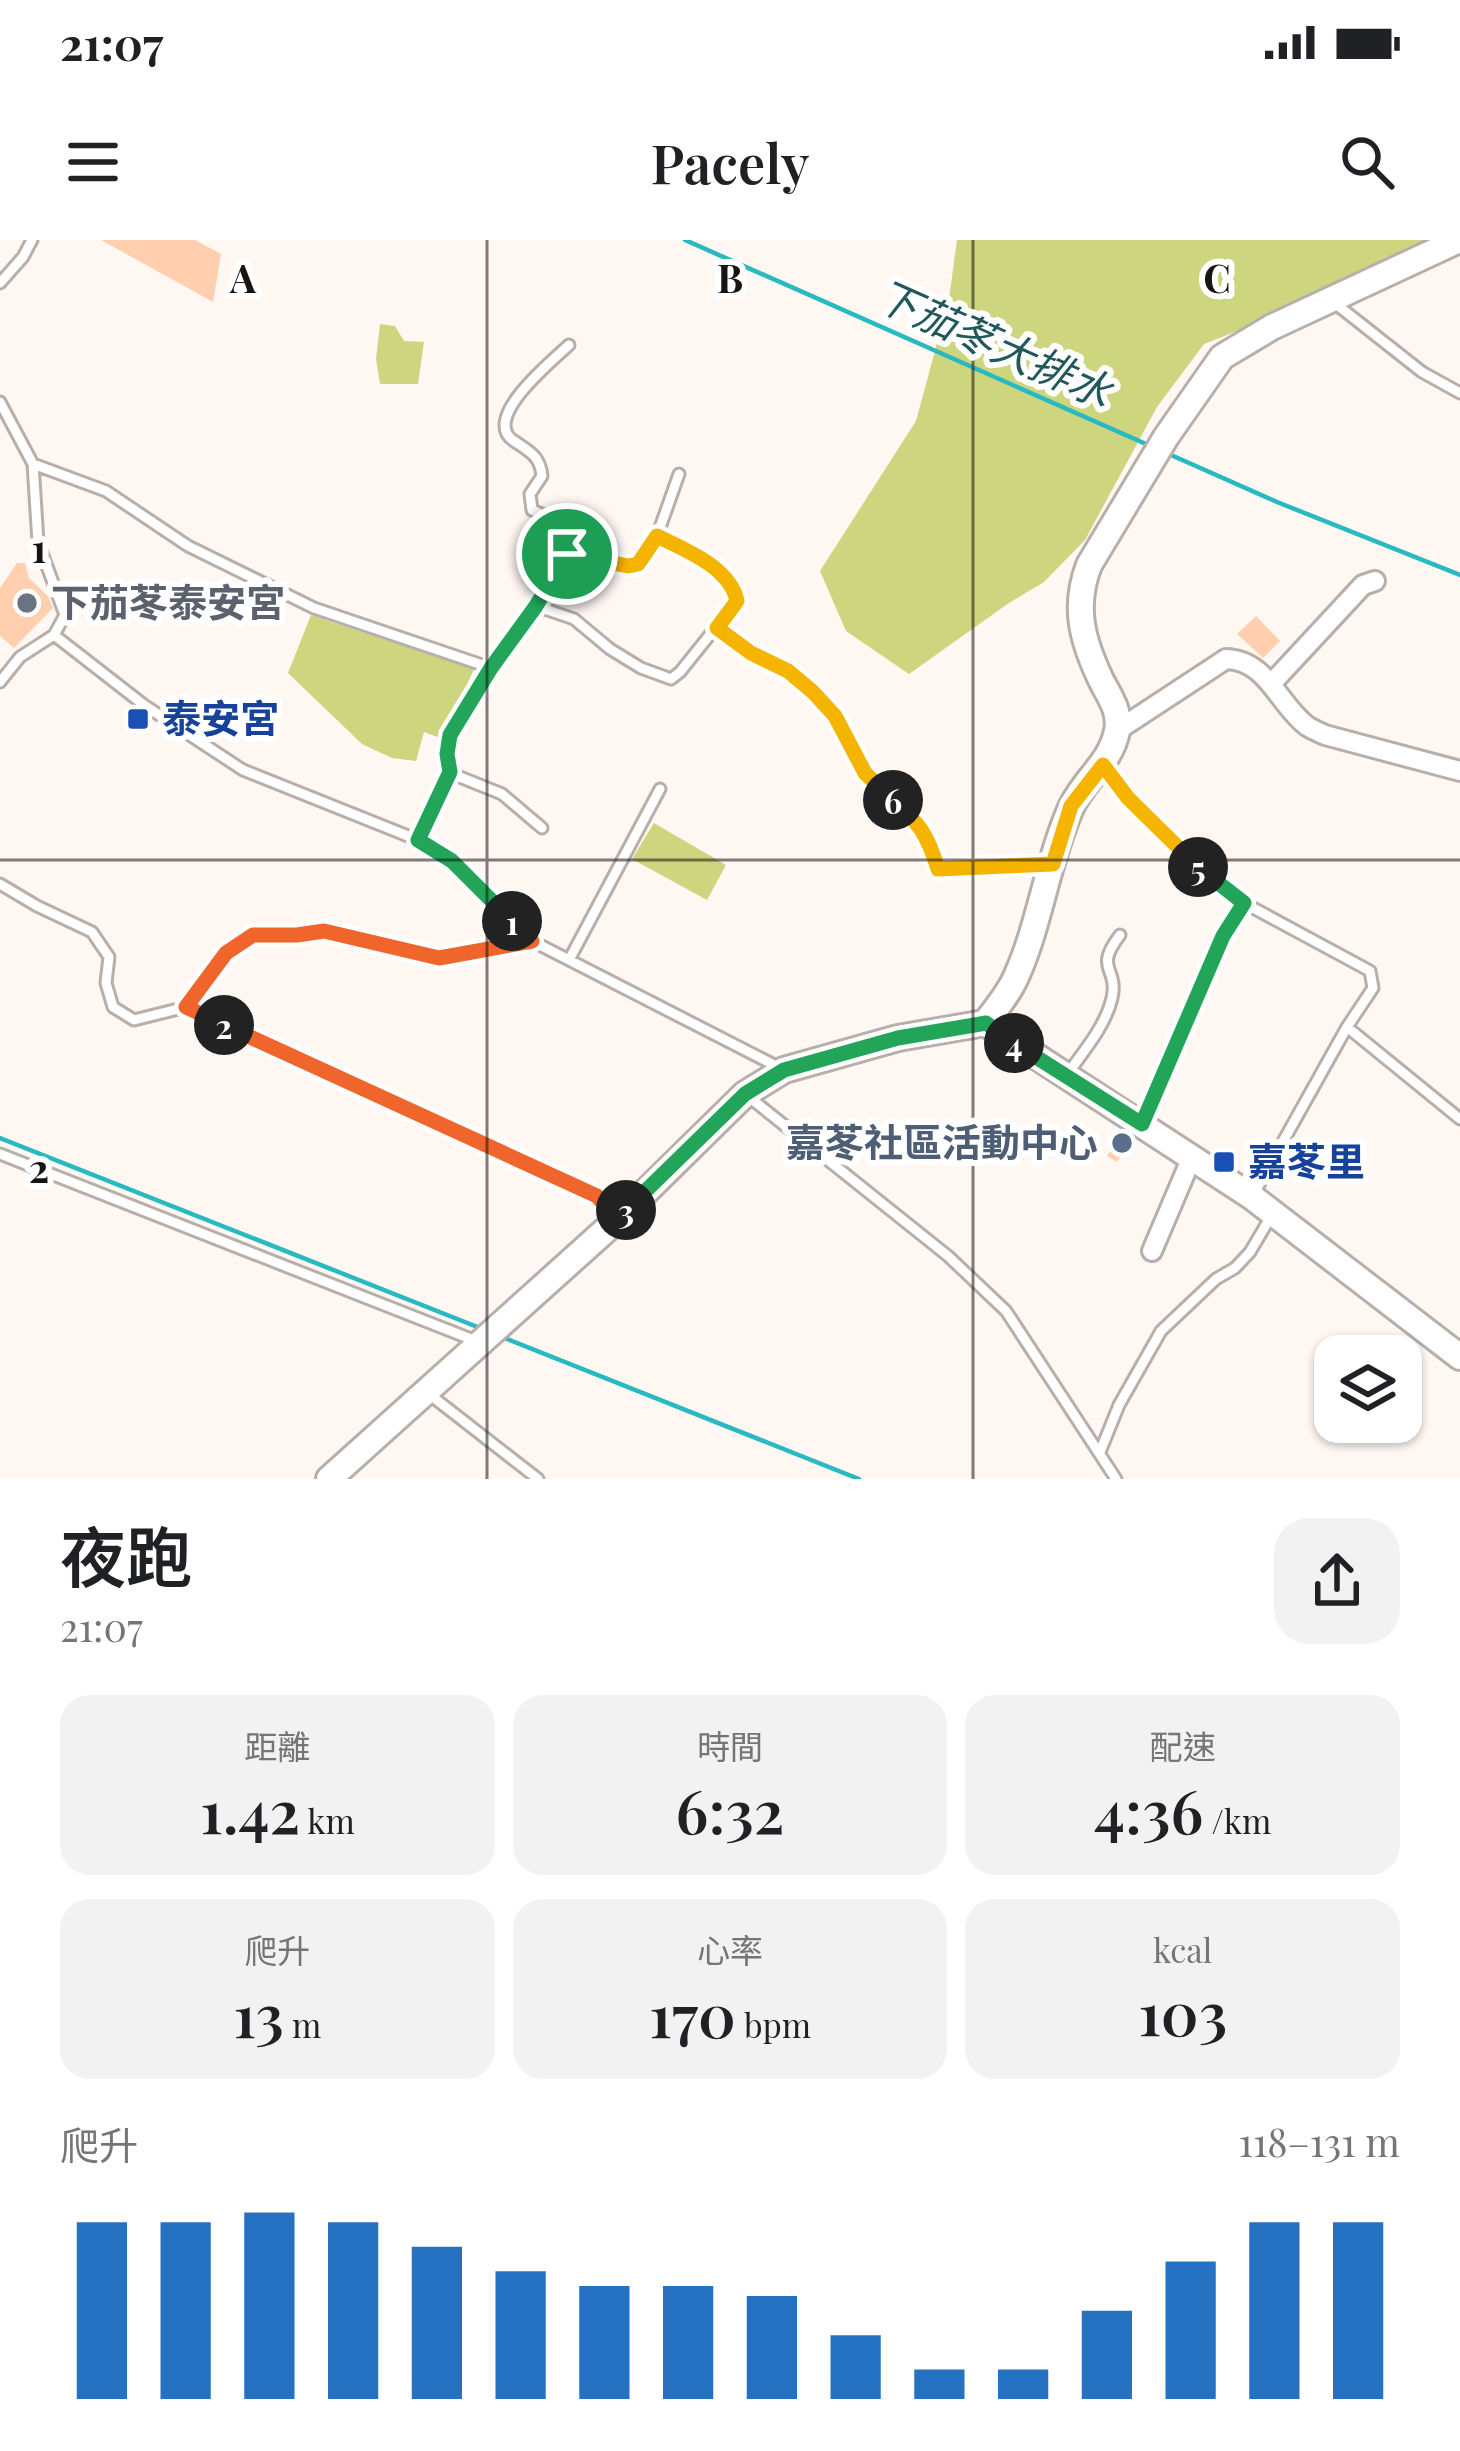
<!DOCTYPE html>
<html lang="zh-TW">
<head>
<meta charset="utf-8">
<style>
	body { margin:0; font-family:"Playfair Display","Noto Sans TC",serif; background:#f2f2f2; color:#202124; height:100vh; display:flex; flex-direction:column; font-size:45px; white-space:nowrap }
	* { box-sizing:border-box; margin:0 }
	p { font-size:39px; color:#757577 }
	.icon { flex:none; width:66px; height:66px; fill:none; stroke:currentColor; stroke-width:2; stroke-linecap:round; stroke-linejoin:round }
	.map { position:relative; height:1239px; overflow:hidden }
	.drawer { display:flex; flex-direction:column; background:#fff; flex:1 }
	.drawer>* { flex:none }
	.fabs { position:absolute; left:1314px; top:1095px; display:grid; gap:24px }
	.fabs a { display:grid; place-items:center; width:108px; height:108px; border-radius:24px; background:#fff; box-shadow:0 3px 9px #0004; font-size:60px }
	.pin { position:absolute; display:grid; place-items:center; width:102px; height:102px; color:#fff; margin:-51px; border:6px solid #fff; border-radius:50%; box-shadow:0 3px 12px #0007 }
	.km { position:absolute; width:60px; height:60px; margin:-30px; border-radius:50%; background:#222; color:#fff; font-size:33px; line-height:60px; text-align:center }
	.round { display:grid; place-items:center; flex:none; width:126px; height:126px; border-radius:36px; background:#f2f2f2 }
	.head { display:flex; align-items:center; justify-content:space-between; height:204px; padding:0 60px }
	h1 { font-size:66px; font-weight:600; line-height:90px }
	.metrics { display:grid; grid-template-columns:repeat(3,1fr); gap:18px; height:204px; padding:12px 60px }
	.metrics div { display:grid; align-content:center; border-radius:30px; background:#f2f2f2; text-align:center }
	.metrics b { font-size:60px; font-weight:600 }
	.metrics small { font-size:33px; font-weight:400 }
	.metrics p { font-size:33px }
	.chart { height:336px; padding:24px 60px }
	.chart p { display:flex; justify-content:space-between }
	.chart svg { width:100%; height:216px; margin-top:12px; stroke:#2672c2; stroke-width:6 }
	.status { display:flex; justify-content:space-between; align-items:center; height:84px; padding:0 60px; background:#fff; direction:ltr }
	.status svg { height:33px; fill:currentColor }
	header { display:flex; justify-content:space-between; align-items:center; height:156px; padding:0 60px; background:#fff; font-size:54px; font-weight:600 }
	.map>svg:first-child { display:block }
	.green { fill:#cdd57e }
	.lines { fill:none; stroke-linecap:round; stroke-linejoin:round }
	.stream { stroke:#28b9c1; stroke-width:4.5 }
	.building { fill:#ffcfaf }
	.lane-casing { stroke:#b8afaa; stroke-width:15 }
	.street-casing { stroke:#b8afaa; stroke-width:24 }
	.secondary-casing { stroke:#b8afaa; stroke-width:30 }
	.lane { stroke:#fff; stroke-width:9 }
	.street { stroke:#fff; stroke-width:18 }
	.secondary { stroke:#fff; stroke-width:24 }
	.split-1-casing { stroke:#fff; stroke-width:24 }
	.split-2-casing { stroke:#fff; stroke-width:24 }
	.split-3-casing { stroke:#fff; stroke-width:24 }
	.split-4-casing { stroke:#fff; stroke-width:24 }
	.split-5-casing { stroke:#fff; stroke-width:24 }
	.split-6-casing { stroke:#fff; stroke-width:24 }
	.split-7-casing { stroke:#fff; stroke-width:24 }
	.split-1 { stroke:#22a559; stroke-width:15 }
	.split-2 { stroke:#f0652b; stroke-width:15 }
	.split-3 { stroke:#f0652b; stroke-width:15 }
	.split-4 { stroke:#22a559; stroke-width:15 }
	.split-5 { stroke:#22a559; stroke-width:15 }
	.split-6 { stroke:#f5b400; stroke-width:15 }
	.split-7 { stroke:#f5b400; stroke-width:15 }
	.grid { fill:none; stroke:#171412; stroke-width:3; stroke-opacity:0.55 }
	.worship-dot { fill:#6b7280; stroke:#fff; stroke-width:4.5 }
	.transit-dot { fill:#1a4fb4; stroke:#fff; stroke-width:4.5 }
	.service-dot { fill:#5c6f8a; stroke:#fff; stroke-width:4.5 }
	.labels { text-anchor:middle; stroke-width:12; stroke-linejoin:round; paint-order:stroke }
	.worship-label { font-size:39px; font-weight:bold; fill:#5b616d; stroke:#fff; text-anchor:start }
	.transit-label { font-size:39px; font-weight:bold; fill:#164399; stroke:#fff; text-anchor:start }
	.service-label { font-size:39px; font-weight:bold; fill:#4e5e75; stroke:#fff; text-anchor:end }
	.water-label { font-size:42px; font-style:italic; fill:#20585b; stroke:#fff }
	.grid-label { font-size:39px; text-anchor:middle; font-weight:bold; fill:#171412; stroke:#fff; stroke-width:12; stroke-linejoin:round; paint-order:stroke }
</style>
</head>
<body>
<div class="status"><b>21:07</b><svg viewBox="0 0 49 12"><path d="M0 12V9h3v3zM5 12V6h3v6zM10 12V3h3v9zM15 12V0h3v12zM26 1h20v11H26zM47 4h2v5h-2z"/></svg></div>
<header><svg class="icon" aria-label="menu" viewBox="0 0 24 24"><path d="M4 6h16M4 12h16M4 18h16"/></svg>Pacely<svg class="icon" aria-label="search" viewBox="0 0 24 24"><circle cx="10" cy="10" r="6"/><path d="M15 15l6 6"/></svg></header>
<div class="map">
<svg width="1460" height="1239" viewBox="0 0 1460 1239">
	<rect width="100%" height="100%" fill="#fef7f2"/>
	<path class="green" d="M957 0H1460V3L1204 104 1157 167 1085 300 1044 342 1009 363 909 434 846 391 820 331 916 181 949 59Z
		M380 84 395 86 404 101 424 102 418 144H380L376 119Z
		M311 375 474 429 443 499 424 492 416 521 392 518 362 504 288 433Z
		M654 583 726 625 707 660 632 619Z"/>
	<g class="lines">
		<path class="stream" d="M685 0 1146 204
			M1171 215 1277 262 1460 335
			M0 898 480 1088
			M502 1097 859 1239"/>
	</g>
	<path class="building" d="M101 0H195L221 14 213 62Z
		M17 323H25L29 338 48 356 53 368 14 408 0 396V348Z
		M1256 376 1280 401 1263 418 1237 394Z
		M1123 892 1132 898 1117 922 1107 916Z"/>
	<g class="lines">
		<defs>
			<path id="lane" d="M0 43 23 17 32 0
				M1332 61 1422 132 1460 153
				M0 162 33 224 38 302 65 375 54 395 20 417 0 442
				M33 224 106 251 188 306 314 368 491 428
				M567 314 628 326 638 324 657 296 679 234
				M536 366 574 379 610 409 641 428 671 439 680 432 737 361C730 327 685 310 657 296
				M717 388 751 413 788 431 813 452 835 476 865 533 911 576 928 597 938 629 1046 624
				M54 395 144 465 243 530 418 600 452 621 532 701 780 828
				M1103 525 1128 558 1221 647 1244 663 1370 731 1373 748 1347 787 1252 957
				M450 533 502 554 542 588
				M418 600 450 533 447 515 450 495 491 428 560 328 574 300 567 285 532 270 530 254 542 236C540 216 530 212 514 201 480 179 552 121 569 105
				M0 644 37 666 92 692 109 717 106 743 113 767 134 780 186 767 597 956 618 979
				M569 720 660 549
				M186 767 226 713 253 695H297L324 691 439 718 471 710 532 701
				M1347 787 1460 879
				M1068 833C1084 811 1106 785 1112 758 1119 727 1093 730 1120 695
				M749 857 948 1016 1006 1071 1116 1239
				M1142 884 1223 696 1244 663
				M0 914 476 1101
				M429 1154 538 1239
				M1100 1212 1119 1165 1161 1091 1216 1039 1235 1028 1250 1012 1273 973"/>
			<path id="street" d="M1272 443 1363 345 1375 341
				M1118 490 1226 419C1267 420 1278 464 1307 486 1313 490 1319 492 1325 495L1460 531
				M1152 1011 1192 917"/>
			<path id="secondary" d="M985 783C996 769 1009 753 1016 737 1040 684 1047 623 1070 570 1082 541 1111 523 1117 491 1121 471 1109 456 1101 440 1082 400 1073 367 1089 325L1166 197 1222 117 1272 87 1459 0
				M329 1239 618 979 745 854 784 830 898 798 985 783 1252 957 1460 1117"/>
		</defs>
		<use href="#lane" class="lane-casing"/>
		<use href="#street" class="street-casing"/>
		<use href="#secondary" class="secondary-casing"/>
		<use href="#lane" class="lane"/>
		<use href="#street" class="street"/>
		<use href="#secondary" class="secondary"/>
	</g>
	<g class="lines">
		<defs>
			<path id="split-1" d="M512 681 452 621 418 600 450 532 447 514 450 495 491 428 536 366 567 314"/>
			<path id="split-2" d="M224 785 186 767 226 713 253 695H297L324 691 439 718 532 701 512 681"/>
			<path id="split-3" d="M224 785 597 956 617 979 626 970"/>
			<path id="split-4" d="M626 970 745 854 784 830 898 798 986 783 1014 803"/>
			<path id="split-5" d="M1014 803 1142 884 1223 696 1244 663 1198 627"/>
			<path id="split-6" d="M893 560C920 584 927 594 938 629L1053 624 1071 566 1103 525 1128 558 1198 627"/>
			<path id="split-7" d="M567 314 628 326 638 324 657 296C685 310 730 327 737 361L717 388 751 413 788 431 813 452 835 476 865 533 893 560"/>
		</defs>
		<use href="#split-1" class="split-1-casing"/>
		<use href="#split-2" class="split-2-casing"/>
		<use href="#split-3" class="split-3-casing"/>
		<use href="#split-4" class="split-4-casing"/>
		<use href="#split-5" class="split-5-casing"/>
		<use href="#split-6" class="split-6-casing"/>
		<use href="#split-7" class="split-7-casing"/>
		<use href="#split-1" class="split-1"/>
		<use href="#split-2" class="split-2"/>
		<use href="#split-3" class="split-3"/>
		<use href="#split-4" class="split-4"/>
		<use href="#split-5" class="split-5"/>
		<use href="#split-6" class="split-6"/>
		<use href="#split-7" class="split-7"/>
	</g>
	<path class="grid" d="M487 0V1239M973 0V1239M0 620H1460"/>
	<circle class="worship-dot" cx="27" cy="363" r="12"/>
	<g class="transit-dot">
		<rect x="126" y="467" width="24" height="24" rx="6"/>
		<rect x="1212" y="910" width="24" height="24" rx="6"/>
	</g>
	<circle class="service-dot" cx="1122" cy="903" r="12"/>
	<g class="labels">
		<g class="worship-label">
			<text x="51" y="377">下茄苳泰安宮</text>
		</g>
		<g class="transit-label">
			<text x="162" y="493">泰安宮</text>
			<text x="1248" y="936">嘉苳里</text>
		</g>
		<g class="service-label">
			<text x="1098" y="917">嘉苳社區活動中心</text>
		</g>
		<g class="water-label">
			<text transform="translate(994 104) rotate(24)" y="15">下茄苳大排水</text>
		</g>
	</g>
	<g class="grid-label">
		<text x="243" y="53">A</text>
		<text x="730" y="53">B</text>
		<text x="1217" y="53">C</text>
		<text x="39" y="323">1</text>
		<text x="39" y="943">2</text>
	</g>
</svg>
<div class="fabs">
<a><svg class="icon" aria-label="layers" viewBox="0 0 24 24"><path d="M12 4l9 5-9 5-9-5zM3 14l9 5 9-5"/></svg></a>
</div>
<div class="pin" style="left:567px;top:314px;background:#1e9e55"><svg class="icon" aria-label="arrive" viewBox="0 0 24 24"><path d="M6 21V4h12l-3 4 3 4H6"/></svg></div>
<b class="km" style="left:512px;top:681px">1</b>
<b class="km" style="left:224px;top:785px">2</b>
<b class="km" style="left:626px;top:970px">3</b>
<b class="km" style="left:1014px;top:803px">4</b>
<b class="km" style="left:1198px;top:627px">5</b>
<b class="km" style="left:893px;top:560px">6</b>
</div>
<section class="drawer">
<div class="head"><div><h1>夜跑</h1><p>21:07</p></div><a class="round"><svg class="icon" aria-label="share" viewBox="0 0 24 24"><path d="M12 15V3M7 8l5-5 5 5M5 13v7h14v-7"/></svg></a></div>
<div class="metrics">
<div><p>距離</p><b>1.42<small> km</small></b></div>
<div><p>時間</p><b>6:32</b></div>
<div><p>配速</p><b>4:36<small> /km</small></b></div>
</div>
<div class="metrics">
<div><p>爬升</p><b>13<small> m</small></b></div>
<div><p>心率</p><b>170<small> bpm</small></b></div>
<div><p>kcal</p><b>103</b></div>
</div>
<div class="chart"><p><span>爬升</span>118–131 m</p>
<svg viewBox="0 0 160 44" preserveAspectRatio="none"><path d="M5 44V8M15 44V8M25 44V6M35 44V8M45 44V13M55 44V18M65 44V21M75 44V21M85 44V23M95 44V31M105 44V38M115 44V38M125 44V26M135 44V16M145 44V8M155 44V8"/></svg>
</div>
</section>
</body>
</html>
